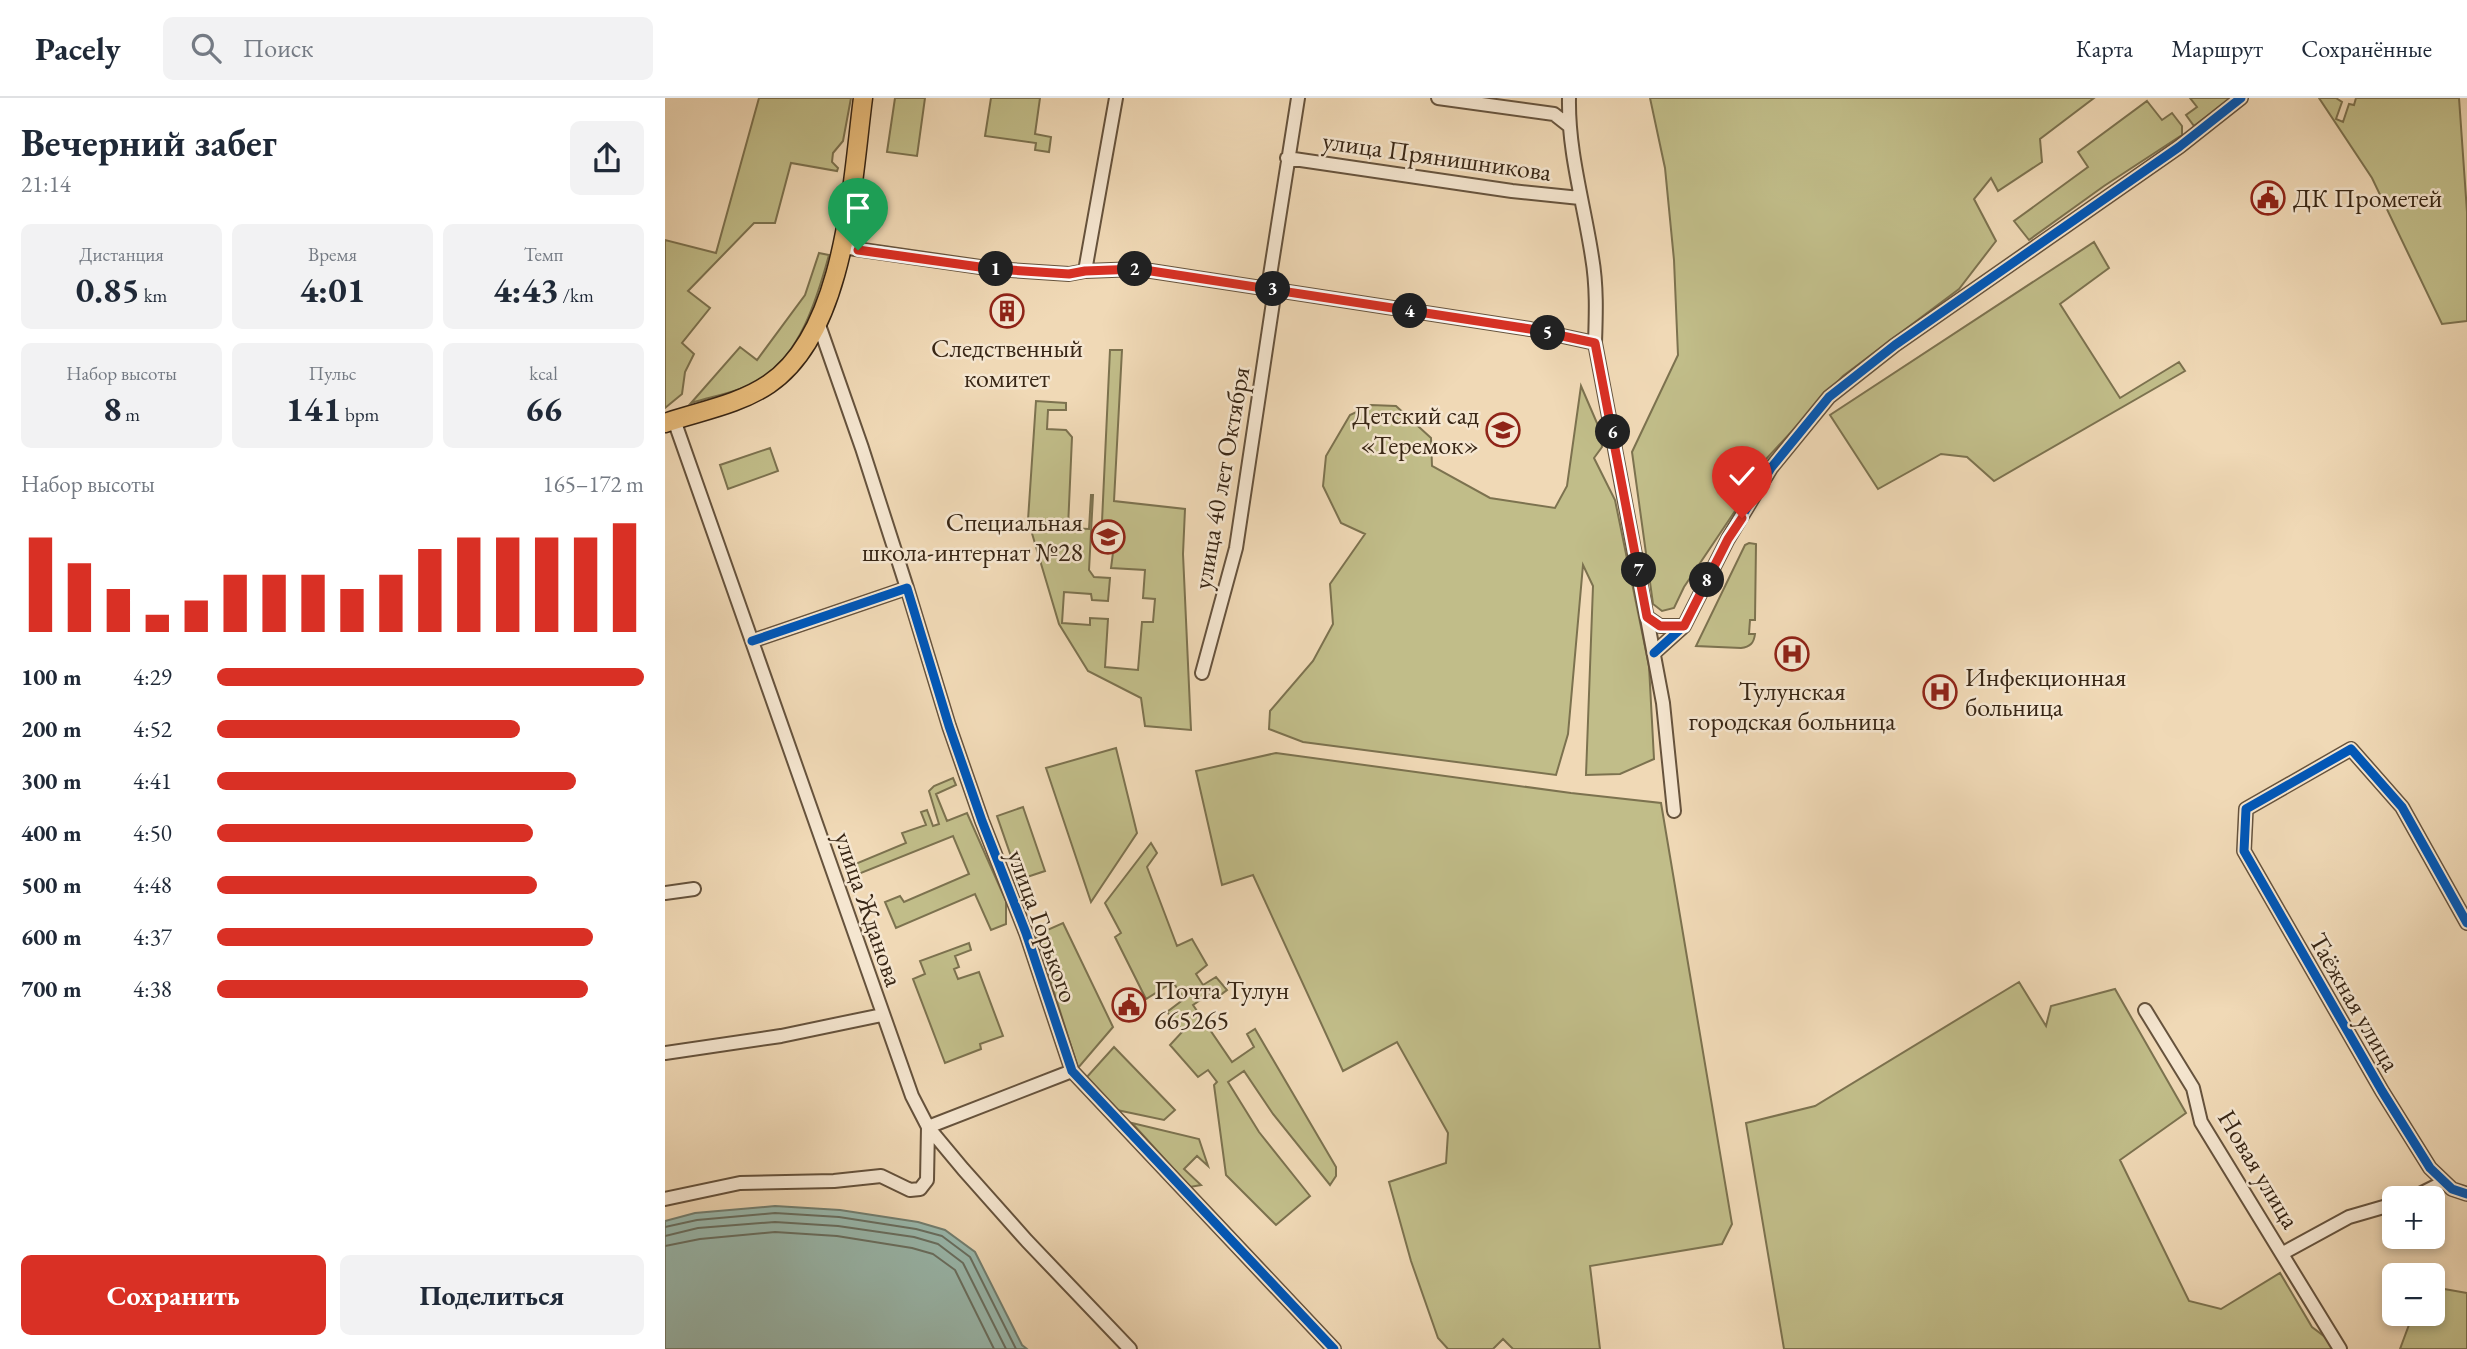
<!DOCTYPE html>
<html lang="ru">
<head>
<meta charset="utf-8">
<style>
	body { margin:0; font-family:"EB Garamond",serif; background:#f2f2f3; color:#1f2937; height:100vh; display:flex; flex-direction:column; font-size:26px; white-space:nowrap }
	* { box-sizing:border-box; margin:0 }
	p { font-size:23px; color:#747a83 }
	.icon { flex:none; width:38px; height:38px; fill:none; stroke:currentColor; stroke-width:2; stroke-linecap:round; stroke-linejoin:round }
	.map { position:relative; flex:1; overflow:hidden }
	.drawer { display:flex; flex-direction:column; background:#fff; width:665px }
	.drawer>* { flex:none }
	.buttons { position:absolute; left:1717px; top:1088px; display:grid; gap:14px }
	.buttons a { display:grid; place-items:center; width:63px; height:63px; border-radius:10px; background:#fff; box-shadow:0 4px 10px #0003; font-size:35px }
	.pin { position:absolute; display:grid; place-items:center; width:60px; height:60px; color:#fff; margin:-72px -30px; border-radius:50% 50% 50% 0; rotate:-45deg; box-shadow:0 0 7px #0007 }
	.pin .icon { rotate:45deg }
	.km { position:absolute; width:35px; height:35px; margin:-18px; border-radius:50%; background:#222; color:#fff; font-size:19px; line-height:35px; text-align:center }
	.round { display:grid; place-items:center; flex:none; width:74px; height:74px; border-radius:10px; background:#f2f2f3 }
	.head { display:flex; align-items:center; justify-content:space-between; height:119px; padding:0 21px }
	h1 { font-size:38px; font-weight:700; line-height:52px }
	.figures { display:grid; grid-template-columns:repeat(3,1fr); gap:10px; height:119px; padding:7px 21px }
	.figures div { display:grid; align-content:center; border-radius:10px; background:#f2f2f3; text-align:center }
	.figures b { font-size:35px; font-weight:700 }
	.figures small { font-size:19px; font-weight:400 }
	.figures p { font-size:19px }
	.chart { height:196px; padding:14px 21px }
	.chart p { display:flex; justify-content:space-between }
	.chart svg { width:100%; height:126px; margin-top:7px; stroke:#d93025; stroke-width:6 }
	.primary-button { display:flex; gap:14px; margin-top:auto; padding:14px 21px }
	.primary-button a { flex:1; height:80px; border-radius:10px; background:#d93025; color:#fff; font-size:28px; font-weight:700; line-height:80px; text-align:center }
	.primary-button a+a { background:#f2f2f3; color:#1f2937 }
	ul { padding:0 21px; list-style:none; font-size:23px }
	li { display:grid; grid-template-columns:112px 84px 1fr; align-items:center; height:52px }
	li i { height:18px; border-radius:9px; background:#d93025 }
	header { display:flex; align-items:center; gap:42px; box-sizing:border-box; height:98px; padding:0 35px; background:#fff; border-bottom:2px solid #e0e1e3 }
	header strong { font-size:33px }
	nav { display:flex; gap:38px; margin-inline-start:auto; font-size:24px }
	.search { width:490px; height:63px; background:#f2f2f3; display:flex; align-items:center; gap:18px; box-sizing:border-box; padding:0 24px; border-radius:10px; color:#747a83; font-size:26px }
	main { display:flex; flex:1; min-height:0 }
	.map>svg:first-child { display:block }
	.green { fill:#c1bd89; stroke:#7c724f; stroke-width:2 }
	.water { fill:#9abaaf; stroke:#737f71; stroke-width:2 }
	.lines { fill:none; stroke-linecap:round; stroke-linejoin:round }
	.shore { stroke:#697062; stroke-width:2 }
	.minor-casing { stroke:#66533d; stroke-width:16 }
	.highway-casing { stroke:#382615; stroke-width:21 }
	.minor { stroke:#f5e6d0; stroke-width:12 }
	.highway { stroke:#e8bc7b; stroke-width:18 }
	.cycleway-casing { stroke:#f5e6d0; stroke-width:13 }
	.cycleway { stroke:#0057b8; stroke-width:9 }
	.route-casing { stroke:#fff; stroke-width:14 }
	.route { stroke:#d93025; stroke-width:9 }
	.labels { text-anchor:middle; stroke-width:5; stroke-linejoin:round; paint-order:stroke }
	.street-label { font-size:26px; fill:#382615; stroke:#f5e6d0 }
	.poi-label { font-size:26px; fill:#382615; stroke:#f5e6d0; text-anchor:start }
</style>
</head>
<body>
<header>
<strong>Pacely</strong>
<div class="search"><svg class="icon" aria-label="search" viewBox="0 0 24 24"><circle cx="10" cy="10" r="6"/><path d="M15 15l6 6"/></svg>Поиск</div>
<nav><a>Карта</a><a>Маршрут</a><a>Сохранённые</a></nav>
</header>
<main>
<section class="drawer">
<div class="head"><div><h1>Вечерний забег</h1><p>21:14</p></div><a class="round"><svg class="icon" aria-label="share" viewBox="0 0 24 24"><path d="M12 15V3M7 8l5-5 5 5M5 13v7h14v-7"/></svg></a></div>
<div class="figures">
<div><p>Дистанция</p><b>0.85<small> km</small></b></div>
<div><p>Время</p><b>4:01</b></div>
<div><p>Темп</p><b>4:43<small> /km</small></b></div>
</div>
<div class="figures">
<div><p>Набор высоты</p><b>8<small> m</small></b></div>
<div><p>Пульс</p><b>141<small> bpm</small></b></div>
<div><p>kcal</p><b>66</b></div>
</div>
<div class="chart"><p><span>Набор высоты</span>165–172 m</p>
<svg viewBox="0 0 160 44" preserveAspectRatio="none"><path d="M5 44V11M15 44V20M25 44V29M35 44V38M45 44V33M55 44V24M65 44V24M75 44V24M85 44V29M95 44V24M105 44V15M115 44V11M125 44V11M135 44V11M145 44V11M155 44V6"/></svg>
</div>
<ul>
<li><b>100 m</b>4:29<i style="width:100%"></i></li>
<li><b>200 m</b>4:52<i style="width:71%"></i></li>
<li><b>300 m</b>4:41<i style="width:84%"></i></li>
<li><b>400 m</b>4:50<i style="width:74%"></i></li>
<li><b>500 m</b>4:48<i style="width:75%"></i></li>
<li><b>600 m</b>4:37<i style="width:88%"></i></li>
<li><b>700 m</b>4:38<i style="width:87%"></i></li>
</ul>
<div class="primary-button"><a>Сохранить</a><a>Поделиться</a></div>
</section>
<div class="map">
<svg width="1802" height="1251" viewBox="0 0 1802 1251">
	<rect width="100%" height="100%" fill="#f0d9b6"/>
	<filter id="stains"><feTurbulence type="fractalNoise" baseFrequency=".00286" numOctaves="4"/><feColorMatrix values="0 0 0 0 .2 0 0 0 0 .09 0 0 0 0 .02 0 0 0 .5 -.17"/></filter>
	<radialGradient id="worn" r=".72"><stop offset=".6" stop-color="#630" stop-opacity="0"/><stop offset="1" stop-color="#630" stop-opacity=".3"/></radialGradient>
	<path class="green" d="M94 0H186L178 43 168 55 167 64 173 70 172 73 126 65 110 125H89L23 193 45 210 17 245 29 256 20 274 17 296 0 310V142L51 155Z
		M230 0H260L252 58 222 54Z
		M326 0H375L370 36 386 39 384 54 370 52 371 45 320 38Z
		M985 0H1429L1375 41 1377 64 1333 93 1326 80 1309 101 1331 143 1294 191 1178 278 1102 360 1070 413 1019 489 1009 510 997 513 988 506 967 354 1013 257 1009 162 1000 70Z
		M1525 0H1566L1529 28 1521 17 1532 9Z
		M1654 0H1671L1677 4 1671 21 1678 24 1684 6 1689 7 1691 0H1794L1802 114V223L1777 226 1707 80Z
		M1482 3 1497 22 1507 15 1517 28V37L1439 88 1364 142 1349 123 1423 69 1413 54Z
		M1429 144 1444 170 1395 206 1455 300 1514 264 1520 273 1329 383 1302 359 1276 356 1213 391 1165 317Z
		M154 155 164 157C152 201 135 258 93 283 74 294 48 298 26 305L75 249 92 262 140 197Z
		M445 252H457L449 403 520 411 518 456 526 632 480 628 476 600 423 573 394 526 363 422 371 303 401 305V312H383L382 331 401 332 407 339 403 430 424 431 426 397H428L424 472 429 479 445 480 443 503 427 502 426 496 399 494 397 525 425 527V520L443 521 440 569 473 572 477 524H488L490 501 478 500 480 472 446 470 449 447 436 445Z
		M916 288 935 332 937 349 929 360 950 402 984 568 989 661 955 676 921 677 928 488 918 467 903 636 891 677 638 644 604 631 605 613 648 563 668 526 665 486 700 436 676 425 658 388 661 358 685 317 706 307 731 308 766 340 767 368 825 400 890 410 902 388Z
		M105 350 113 373 63 391 55 367Z
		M1084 445 1091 446 1090 522H1085L1084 536H1090C1089 545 1085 549 1076 550L1031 548 1080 447Z
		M451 650 472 735 426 804 381 670Z
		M611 655 906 695 996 705 1067 1126 1057 1146 925 1168 935 1251H848L838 1241 828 1251H783L773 1240 746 1163 724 1084 781 1065 783 1035 732 944 678 973 588 777 557 787 531 673Z
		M288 680 291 687 271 696 282 723 302 715 341 803V826L326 832 310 796 231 830 220 804 235 798 239 804 304 776 288 738 186 779 183 769 241 745 237 735 261 727 256 714 262 712 268 728 274 726 264 693 269 688Z
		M358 709 380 773 359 780 353 763 348 764 332 718Z
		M486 745 492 755 482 769 512 848 527 841 542 867 531 876 538 887 551 879 562 892 554 898 550 892 528 907 567 964 589 949 582 936 590 931 671 1069V1078L665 1087 608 1016 579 973 563 984 594 1034 645 1098 611 1127 561 1077 549 987 552 984 543 972 533 979 505 947 518 933 502 914 519 901 508 884 481 901 450 839 456 835 440 805Z
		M398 825 448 929 413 970 371 837Z
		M304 845 306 852 290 858 294 869 289 871 293 881 314 874 338 938 315 946 316 951 280 965 248 881 260 876 255 863Z
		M1354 884 1381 928 1386 908 1450 891 1521 1015 1455 1062 1524 1203 1556 1211 1615 1175 1647 1229 1676 1251H1119L1081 1025 1150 1008Z
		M449 949 510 1012 499 1022 452 1012 421 980Z
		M467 1025 534 1041 543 1068 532 1058 519 1071 536 1087 525 1089Z
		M1768 1189 1802 1195V1251H1735L1748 1216H1768Z"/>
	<path class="water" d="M110 1108 175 1112 253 1124 280 1132 310 1154 357 1247 362 1251H0V1123L30 1115Z"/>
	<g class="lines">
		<path class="shore" d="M0 1129 32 1122 110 1115 174 1119 251 1131 277 1138 305 1159 351 1251
			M0 1138 33 1130 110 1124 173 1128 249 1139 273 1146 298 1165 341 1251
			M0 1148 35 1141 110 1134 172 1138 247 1150 268 1156 290 1172 329 1251"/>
		<defs>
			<path id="minor" d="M773 0 889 16 903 27
				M904 0C903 54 919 106 927 159 932 188 931 216 930 245L998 605 1009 713
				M622 60 847 93 915 100
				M177 149 329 171 404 176 420 173 473 171 865 231 930 245
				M420 173 451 0
				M603 190 633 0
				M154 227 197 350 242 490
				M9 322 247 998 263 1029 298 1071 362 1143 465 1251
				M982 519 995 528H1019
				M87 543 242 490 284 628 317 723 361 835 407 973 669 1251
				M989 555 1019 528 1063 441 1106 370 1164 299 1230 247 1514 49 1576 0
				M537 575 571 450 610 191
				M0 795 29 791
				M1802 825 1737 709 1686 651 1581 711 1579 753 1717 993 1765 1070 1787 1091 1802 1096
				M1480 912 1528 990 1536 1024 1675 1251
				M0 955 116 938 217 917
				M0 1101 75 1085 169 1083 216 1078 245 1092 255 1091 262 1082 263 1029 407 973
				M1745 1101 1777 1085
				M1618 1155 1684 1119 1729 1106"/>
			<path id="highway" d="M0 325C35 313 73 307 104 286 181 234 187 84 198 0"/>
		</defs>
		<use href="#minor" class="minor-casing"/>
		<use href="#highway" class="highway-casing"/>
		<use href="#minor" class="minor"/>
		<use href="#highway" class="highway"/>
		<defs>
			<path id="cycleway" d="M87 543 242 490 284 628 317 723 361 835 407 973 669 1251
				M989 555 1019 528 1063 441 1106 370 1164 299 1230 247 1514 49 1576 0
				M1802 825 1737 709 1686 651 1581 711 1579 753 1717 993 1765 1070 1787 1091 1802 1096"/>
		</defs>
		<use href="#cycleway" class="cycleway-casing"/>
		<use href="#cycleway" class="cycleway"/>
	</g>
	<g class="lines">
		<defs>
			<path id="route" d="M193 152 329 171 404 176 420 173 473 171 865 231 930 245 982 519 995 528H1019L1063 441 1077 420"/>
		</defs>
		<use href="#route" class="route-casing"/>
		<use href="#route" class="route"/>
	</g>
	<defs>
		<symbol id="civic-ring" viewBox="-11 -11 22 22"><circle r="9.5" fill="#f5e6d0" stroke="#8f2418" stroke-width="1.5"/><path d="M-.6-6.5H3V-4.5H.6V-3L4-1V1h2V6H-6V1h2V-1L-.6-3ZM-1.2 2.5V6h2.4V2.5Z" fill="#8f2418"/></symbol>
		<symbol id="building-ring" viewBox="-11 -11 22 22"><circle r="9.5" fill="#f5e6d0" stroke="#8f2418" stroke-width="1.5"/><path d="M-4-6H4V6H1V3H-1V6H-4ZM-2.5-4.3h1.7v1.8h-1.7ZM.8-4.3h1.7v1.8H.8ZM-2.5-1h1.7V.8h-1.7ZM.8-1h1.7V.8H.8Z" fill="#8f2418"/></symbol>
		<symbol id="school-ring" viewBox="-11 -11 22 22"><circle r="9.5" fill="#f5e6d0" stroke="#8f2418" stroke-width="1.5"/><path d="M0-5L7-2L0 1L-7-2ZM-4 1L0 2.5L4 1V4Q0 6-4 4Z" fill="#8f2418"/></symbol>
		<symbol id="hospital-ring" viewBox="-11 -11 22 22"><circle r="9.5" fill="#f5e6d0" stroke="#8f2418" stroke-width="1.5"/><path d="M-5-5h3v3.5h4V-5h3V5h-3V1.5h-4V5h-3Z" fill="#8f2418"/></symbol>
	</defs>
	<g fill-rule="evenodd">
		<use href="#civic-ring" x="1584" y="81" width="38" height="38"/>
		<use href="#building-ring" x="323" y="194" width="38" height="38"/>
		<use href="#school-ring" x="819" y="313" width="38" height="38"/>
		<use href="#school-ring" x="424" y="420" width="38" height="38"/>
		<use href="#hospital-ring" x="1108" y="537" width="38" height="38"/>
		<use href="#hospital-ring" x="1256" y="575" width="38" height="38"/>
		<use href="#civic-ring" x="445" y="888" width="38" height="38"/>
	</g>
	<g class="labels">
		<g class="street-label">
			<text transform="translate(772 58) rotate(8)" y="9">улица Прянишникова</text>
			<text transform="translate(556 380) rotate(-80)" y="9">улица 40 лет Октября</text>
			<text transform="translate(204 811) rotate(71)" y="9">улица Жданова</text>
			<text transform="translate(378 828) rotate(70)" y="9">улица Горького</text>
			<text transform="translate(1690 904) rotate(60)" y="9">Таёжная улица</text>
			<text transform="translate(1594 1071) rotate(59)" y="9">Новая улица</text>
		</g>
		<g class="poi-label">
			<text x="1628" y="109">ДК Прометей</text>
			<text x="342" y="259" text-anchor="middle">Следственный<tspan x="342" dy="30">комитет</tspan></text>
			<text x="814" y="326" text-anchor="end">Детский сад<tspan x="814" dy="30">«Теремок»</tspan></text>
			<text x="418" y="433" text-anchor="end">Специальная<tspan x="418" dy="30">школа-интернат №28</tspan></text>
			<text x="1300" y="588">Инфекционная<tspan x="1300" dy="30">больница</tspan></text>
			<text x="1127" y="602" text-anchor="middle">Тулунская<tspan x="1127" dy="30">городская больница</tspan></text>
			<text x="489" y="901">Почта Тулун<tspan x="489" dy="30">665265</tspan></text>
		</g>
	</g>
	<rect width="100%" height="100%" filter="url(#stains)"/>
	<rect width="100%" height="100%" fill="url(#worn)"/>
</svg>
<div class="buttons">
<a>+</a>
<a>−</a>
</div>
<div class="pin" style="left:193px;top:152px;background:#1e9e55"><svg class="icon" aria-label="arrive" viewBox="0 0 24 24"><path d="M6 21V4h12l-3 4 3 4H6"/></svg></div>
<div class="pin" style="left:1077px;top:420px;background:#d93025"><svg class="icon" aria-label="check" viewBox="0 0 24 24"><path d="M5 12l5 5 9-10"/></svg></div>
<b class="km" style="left:331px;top:171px">1</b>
<b class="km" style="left:470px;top:171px">2</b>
<b class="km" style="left:608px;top:191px">3</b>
<b class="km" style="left:745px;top:213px">4</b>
<b class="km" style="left:883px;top:235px">5</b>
<b class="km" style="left:948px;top:334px">6</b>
<b class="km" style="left:974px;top:472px">7</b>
<b class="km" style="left:1042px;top:482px">8</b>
</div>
</main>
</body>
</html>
